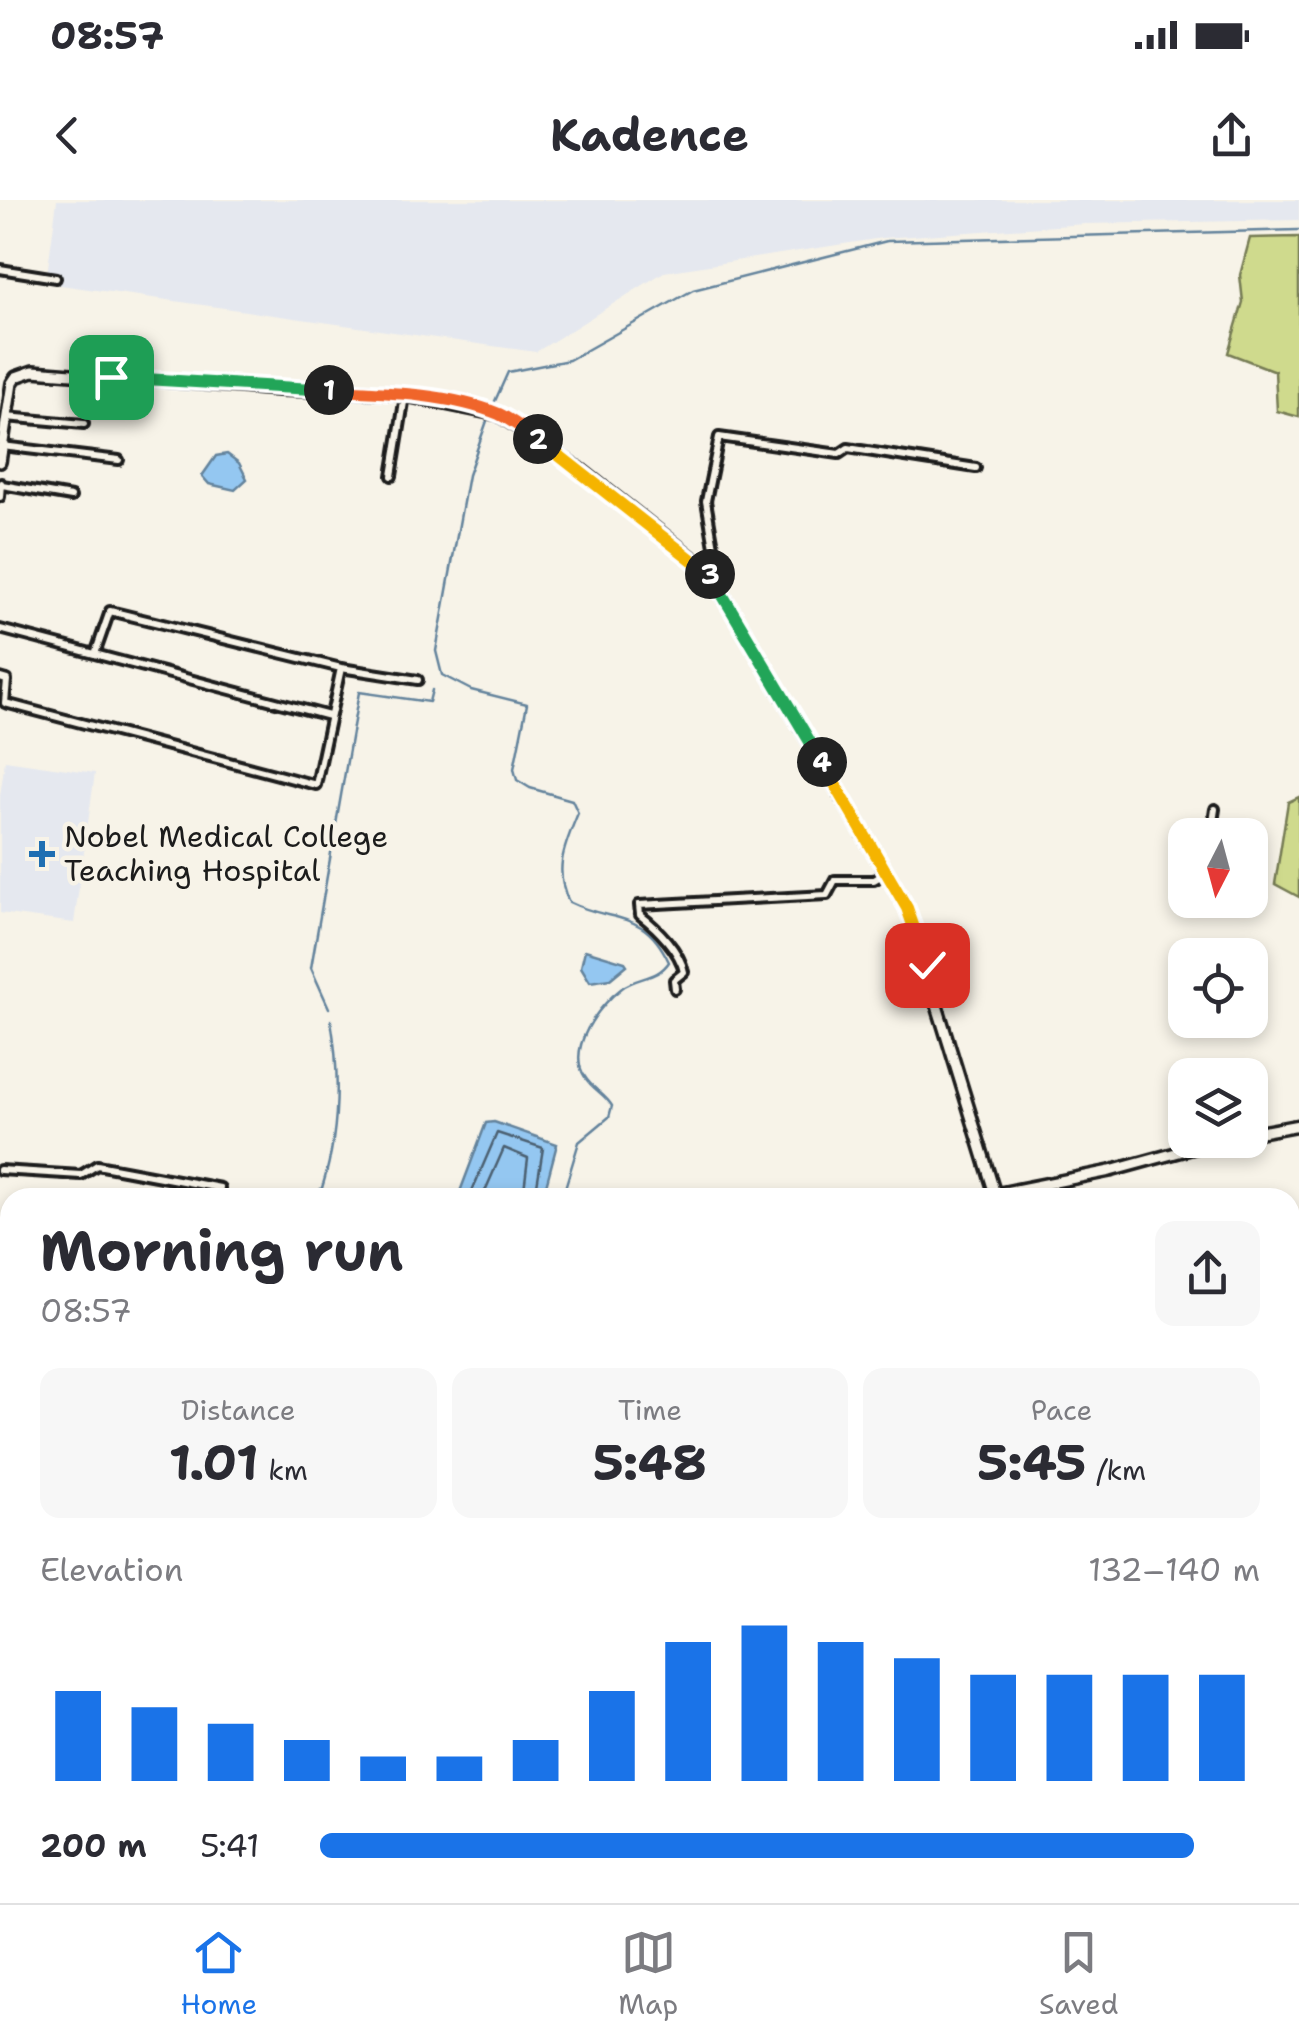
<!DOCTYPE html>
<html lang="en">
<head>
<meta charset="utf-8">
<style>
	body { margin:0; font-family:"Shantell Sans",sans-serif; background:#f7f7f7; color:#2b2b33; height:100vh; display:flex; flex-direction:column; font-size:38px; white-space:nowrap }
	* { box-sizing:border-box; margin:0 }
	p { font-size:32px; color:#7c7c81 }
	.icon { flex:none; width:55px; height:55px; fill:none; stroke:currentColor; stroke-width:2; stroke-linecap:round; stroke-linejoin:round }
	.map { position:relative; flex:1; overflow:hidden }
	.panel { position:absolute; left:0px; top:988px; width:1300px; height:718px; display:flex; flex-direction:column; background:#fff; border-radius:30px 30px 0 0; box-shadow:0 5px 15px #0003 }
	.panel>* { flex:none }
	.needle { width:65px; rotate:186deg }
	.controls { position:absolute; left:1168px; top:618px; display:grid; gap:20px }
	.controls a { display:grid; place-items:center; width:100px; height:100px; border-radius:20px; background:#fff; box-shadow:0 5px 15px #0003; font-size:50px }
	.pin { position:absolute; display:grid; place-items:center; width:85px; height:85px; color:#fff; margin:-42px; border-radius:20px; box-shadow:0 5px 15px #0006 }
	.km { position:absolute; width:50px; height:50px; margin:-25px; border-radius:50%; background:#222; color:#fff; font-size:28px; line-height:50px; text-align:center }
	.round { display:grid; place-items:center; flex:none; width:105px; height:105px; border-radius:20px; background:#f7f7f7 }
	.overview { display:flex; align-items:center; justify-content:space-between; height:170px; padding:0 40px }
	h1 { font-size:55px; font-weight:700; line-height:75px }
	.metrics { display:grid; grid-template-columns:repeat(3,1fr); gap:15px; height:170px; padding:10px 40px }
	.metrics div { display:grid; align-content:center; border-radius:20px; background:#f7f7f7; text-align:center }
	.metrics b { font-size:50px; font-weight:700 }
	.metrics small { font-size:28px; font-weight:400 }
	.metrics p { font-size:28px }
	.chart { height:280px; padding:20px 40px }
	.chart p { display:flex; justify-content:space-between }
	.chart svg { width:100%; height:180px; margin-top:10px; stroke:#1a73e8; stroke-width:6 }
	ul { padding:0 40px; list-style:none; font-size:32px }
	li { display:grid; grid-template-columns:160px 120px 1fr; align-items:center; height:75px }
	li i { height:25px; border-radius:12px; background:#1a73e8 }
	.status { display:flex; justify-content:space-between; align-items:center; height:70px; padding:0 50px; background:#fff; direction:ltr }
	.status svg { height:28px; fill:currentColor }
	header { display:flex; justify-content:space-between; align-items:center; height:130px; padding:0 40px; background:#fff; font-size:45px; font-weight:700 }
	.menu { display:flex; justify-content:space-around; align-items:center; height:140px; border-top:2px solid #e1e1e2; background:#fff; font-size:28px; color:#7c7c81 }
	.menu a { display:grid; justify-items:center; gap:5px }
	.menu .on { color:#1a73e8 }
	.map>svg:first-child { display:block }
	.built { fill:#e5e8ef }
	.green { fill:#cfda8d; stroke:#767b54; stroke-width:2.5 }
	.water { fill:#94c7f1; stroke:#64839c; stroke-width:2.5 }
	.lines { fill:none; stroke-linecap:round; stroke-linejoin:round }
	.shore { stroke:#4c6071; stroke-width:2.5 }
	.stream { stroke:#64839c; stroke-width:2.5 }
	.street-casing { stroke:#1c1c1c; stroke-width:14 }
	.secondary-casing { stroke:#1c1c1c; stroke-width:16 }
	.street { stroke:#f7f3e8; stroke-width:6 }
	.secondary { stroke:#f7f3e8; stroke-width:9 }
	.split-1-casing { stroke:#fff; stroke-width:20 }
	.split-2-casing { stroke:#fff; stroke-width:20 }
	.split-3-casing { stroke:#fff; stroke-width:20 }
	.split-4-casing { stroke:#fff; stroke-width:20 }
	.split-5-casing { stroke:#fff; stroke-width:20 }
	.split-1 { stroke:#22a559; stroke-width:12 }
	.split-2 { stroke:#f0652b; stroke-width:12 }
	.split-3 { stroke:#f5b400; stroke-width:12 }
	.split-4 { stroke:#22a559; stroke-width:12 }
	.split-5 { stroke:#f5b400; stroke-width:12 }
	.poi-dot { fill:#1f6fb2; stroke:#f7f3e8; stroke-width:4 }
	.labels { text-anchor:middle; stroke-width:9; stroke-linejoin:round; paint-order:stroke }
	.poi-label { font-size:30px; fill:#1c1c1c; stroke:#f7f3e8; text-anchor:start }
</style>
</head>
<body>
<div class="status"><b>08:57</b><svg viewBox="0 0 49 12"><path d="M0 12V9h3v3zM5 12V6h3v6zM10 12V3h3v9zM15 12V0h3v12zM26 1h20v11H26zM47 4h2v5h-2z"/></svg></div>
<header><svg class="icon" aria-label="back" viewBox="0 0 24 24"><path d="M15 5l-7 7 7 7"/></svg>Kadence<svg class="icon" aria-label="share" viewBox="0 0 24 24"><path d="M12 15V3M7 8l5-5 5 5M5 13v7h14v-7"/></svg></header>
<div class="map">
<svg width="1299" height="1703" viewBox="0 0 1299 1703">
	<rect width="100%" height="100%" fill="#f7f3e8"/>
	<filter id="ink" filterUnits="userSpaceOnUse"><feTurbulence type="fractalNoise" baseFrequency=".01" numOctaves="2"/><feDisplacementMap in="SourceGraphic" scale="20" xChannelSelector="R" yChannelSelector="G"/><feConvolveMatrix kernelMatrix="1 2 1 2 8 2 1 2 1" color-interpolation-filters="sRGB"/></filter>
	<g filter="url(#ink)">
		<path class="built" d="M57 0H1299V20L1085 24 882 38 664 72 536 152 46 83Z
			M5 560 95 573 74 723 0 713V596Z"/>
		<path class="green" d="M1299 37V217L1277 211 1275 171 1228 153 1243 102 1240 75 1250 38Z
			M1299 597V697L1275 684 1288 602Z"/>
		<path class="water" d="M227 254 239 263 247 279 235 290 209 284 202 276 216 256Z
			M585 750 625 762 627 765 610 779 590 782 581 767Z
			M494 922 557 944 543 997H458L486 923Z"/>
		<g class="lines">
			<path class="shore" d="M469 998 497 933 543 948 535 998
				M482 998 504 948 528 958 523 998"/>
			<path class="stream" d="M491 210 508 172 569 160 693 90 887 41 1299 30
				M488 218 468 275 436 451 442 475 471 490 527 504 514 569 517 580 530 588 572 600 578 613C565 645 553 669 569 702 613 724 644 708 669 762 657 780 638 776 622 788 599 805 566 849 585 877 592 889 605 894 612 906L609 917 579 942 562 998
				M329 808 311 768 359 492 429 502 432 490
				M246 998H249
				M308 998 322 988C339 934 340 875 331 820
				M348 1695 350 1703
				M920 1703V1695"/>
			<defs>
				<path id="street" d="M0 69 56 78
					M6 217 84 224
					M2 246 119 260
					M392 276 405 196
					M2 285 71 297
					M0 297 1 283
					M708 370 717 364 706 301 719 237 839 254 848 248 976 268
					M0 429 329 516
					M95 454 110 411 341 468 418 480
					M0 478 7 480 5 503 316 585 341 468
					M1211 635 1215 609
					M675 789 674 780 684 772C680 751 657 728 640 715L639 705 827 695 835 680H874L886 673
					M0 970 81 975 97 965 220 988
					M977 998 995 994"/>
				<path id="secondary" d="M0 262 12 183 16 177 33 171 279 190 391 193 499 215 583 271 708 370 907 708 995 994 1110 971 1223 940
					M1250 934 1299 925"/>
			</defs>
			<use href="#street" class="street-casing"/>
			<use href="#secondary" class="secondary-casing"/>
			<use href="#street" class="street"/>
			<use href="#secondary" class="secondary"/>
		</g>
	</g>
	<g class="lines" filter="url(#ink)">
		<defs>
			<path id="split-1" d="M111 177 329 190"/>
			<path id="split-2" d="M329 190C383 192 448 193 499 214 512 220 525 231 538 239"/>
			<path id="split-3" d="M538 239 710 374"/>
			<path id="split-4" d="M710 374 822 562"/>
			<path id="split-5" d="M822 562 907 708 927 765"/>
		</defs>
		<use href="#split-1" class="split-1-casing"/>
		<use href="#split-2" class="split-2-casing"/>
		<use href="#split-3" class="split-3-casing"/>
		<use href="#split-4" class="split-4-casing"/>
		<use href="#split-5" class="split-5-casing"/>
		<use href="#split-1" class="split-1"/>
		<use href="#split-2" class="split-2"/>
		<use href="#split-3" class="split-3"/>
		<use href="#split-4" class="split-4"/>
		<use href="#split-5" class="split-5"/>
	</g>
	<path class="poi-dot" d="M37 639h10v10h10v10h-10v10h-10v-10h-10v-10h10z"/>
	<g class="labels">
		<g class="poi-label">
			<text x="64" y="647">Nobel Medical College<tspan x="64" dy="34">Teaching Hospital</tspan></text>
		</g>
	</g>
</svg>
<div class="controls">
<a><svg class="needle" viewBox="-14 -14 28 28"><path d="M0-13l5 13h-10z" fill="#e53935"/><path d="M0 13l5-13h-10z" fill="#7c7c81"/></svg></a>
<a><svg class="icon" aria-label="locate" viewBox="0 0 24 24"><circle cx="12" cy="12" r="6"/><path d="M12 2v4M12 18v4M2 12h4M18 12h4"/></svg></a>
<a><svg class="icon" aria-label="layers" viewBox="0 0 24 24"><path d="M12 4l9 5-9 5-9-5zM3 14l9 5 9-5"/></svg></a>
</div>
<div class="pin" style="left:111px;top:177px;background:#1e9e55"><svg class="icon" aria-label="arrive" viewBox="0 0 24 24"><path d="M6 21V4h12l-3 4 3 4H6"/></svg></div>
<div class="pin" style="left:927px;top:765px;background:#d93025"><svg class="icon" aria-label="check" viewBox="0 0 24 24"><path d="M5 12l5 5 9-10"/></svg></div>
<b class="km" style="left:329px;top:190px">1</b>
<b class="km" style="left:538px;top:239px">2</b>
<b class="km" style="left:710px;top:374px">3</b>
<b class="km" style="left:822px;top:562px">4</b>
<section class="panel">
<div class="overview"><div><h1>Morning run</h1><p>08:57</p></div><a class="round"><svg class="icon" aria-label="share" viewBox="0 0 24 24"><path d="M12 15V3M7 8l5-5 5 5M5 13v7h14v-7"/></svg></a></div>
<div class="metrics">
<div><p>Distance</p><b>1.01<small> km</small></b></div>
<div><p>Time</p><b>5:48</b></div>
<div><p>Pace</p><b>5:45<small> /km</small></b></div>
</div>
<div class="chart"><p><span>Elevation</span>132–140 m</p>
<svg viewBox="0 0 160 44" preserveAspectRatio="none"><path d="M5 44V22M15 44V26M25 44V30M35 44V34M45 44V38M55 44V38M65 44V34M75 44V22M85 44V10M95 44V6M105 44V10M115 44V14M125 44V18M135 44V18M145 44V18M155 44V18"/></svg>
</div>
<ul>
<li><b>200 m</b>5:41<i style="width:93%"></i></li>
</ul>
</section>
</div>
<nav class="menu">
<a class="on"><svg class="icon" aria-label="home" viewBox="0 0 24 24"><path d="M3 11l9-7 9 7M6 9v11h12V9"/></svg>Home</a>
<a><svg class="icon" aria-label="map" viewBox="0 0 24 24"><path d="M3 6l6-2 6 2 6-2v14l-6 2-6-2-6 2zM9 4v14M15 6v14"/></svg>Map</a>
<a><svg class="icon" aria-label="saved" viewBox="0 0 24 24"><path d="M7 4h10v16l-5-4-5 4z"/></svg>Saved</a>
</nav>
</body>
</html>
